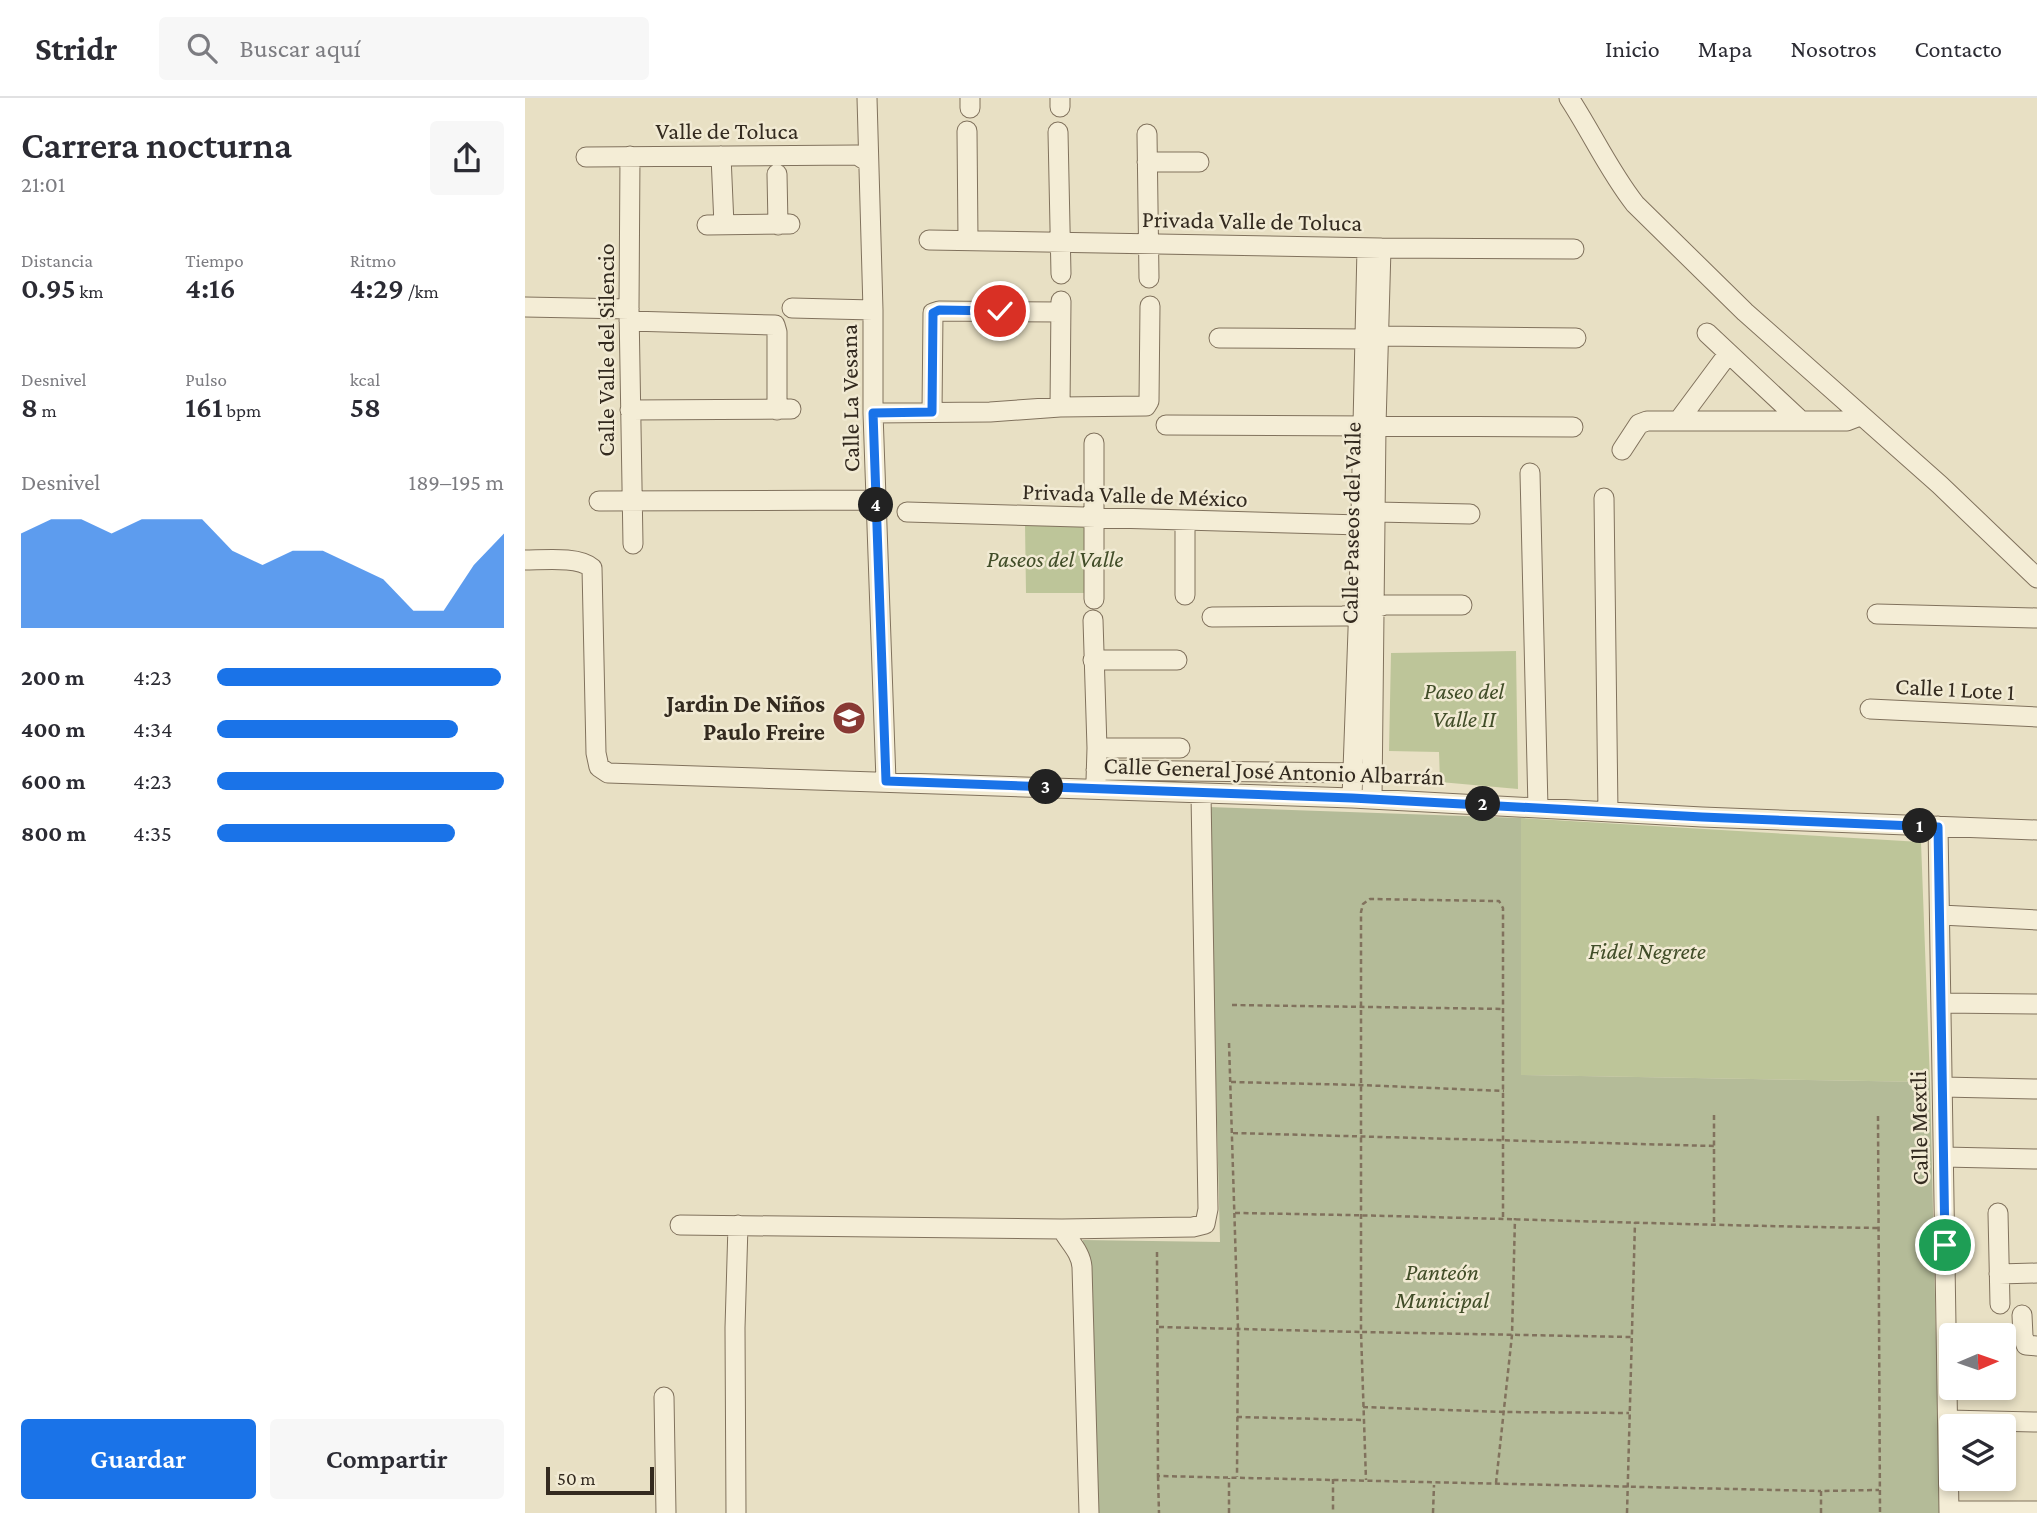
<!DOCTYPE html>
<html lang="es">
<head>
<meta charset="utf-8">
<style>
	body { margin:0; font-family:"Crimson Pro",serif; background:#f7f7f7; color:#2b2b33; height:100vh; display:flex; flex-direction:column; font-size:26px; white-space:nowrap }
	* { box-sizing:border-box; margin:0 }
	p { font-size:23px; color:#7c7c81 }
	.icon { flex:none; width:38px; height:38px; fill:none; stroke:currentColor; stroke-width:2; stroke-linecap:round; stroke-linejoin:round }
	.map { position:relative; flex:1; overflow:hidden }
	.side { display:flex; flex-direction:column; background:#fff; width:525px }
	.side>* { flex:none }
	.needle { width:46px; rotate:88deg }
	.fabs { position:absolute; left:1414px; top:1225px; display:grid; gap:14px }
	.fabs a { display:grid; place-items:center; width:77px; height:77px; border-radius:7px; background:#fff; box-shadow:0 4px 10px #0003; font-size:35px }
	.scale { position:absolute; left:21px; bottom:18px; width:108px; box-sizing:border-box; padding-left:7px; border:4px solid #332a1f; border-top:0; font-size:19px; line-height:24px; white-space:nowrap; color:#332a1f; -webkit-text-stroke:5px #f1ead3; paint-order:stroke }
	.pin { position:absolute; display:grid; place-items:center; width:60px; height:60px; color:#fff; margin:-30px; border:4px solid #fff; border-radius:50%; box-shadow:0 2px 7px #0007 }
	.km { position:absolute; width:35px; height:35px; margin:-18px; border-radius:50%; background:#222; color:#fff; font-size:19px; line-height:35px; text-align:center }
	.round { display:grid; place-items:center; flex:none; width:74px; height:74px; border-radius:7px; background:#f7f7f7 }
	.head { display:flex; align-items:center; justify-content:space-between; height:119px; padding:0 21px }
	h1 { font-size:38px; font-weight:600; line-height:52px }
	.metrics { display:grid; grid-template-columns:repeat(3,1fr); gap:10px; height:119px; padding:7px 21px }
	.metrics div { display:grid; align-content:center }
	.metrics b { font-size:30px; font-weight:600 }
	.metrics small { font-size:19px; font-weight:400 }
	.metrics p { font-size:19px }
	.chart { height:196px; padding:14px 21px }
	.chart p { display:flex; justify-content:space-between }
	.chart svg { width:100%; height:126px; margin-top:7px; fill:#1a73e8; opacity:.7 }
	.cta { display:flex; gap:14px; margin-top:auto; padding:14px 21px }
	.cta a { flex:1; height:80px; border-radius:7px; background:#1a73e8; color:#fff; font-size:28px; font-weight:600; line-height:80px; text-align:center }
	.cta a+a { background:#f7f7f7; color:#2b2b33 }
	ul { padding:0 21px; list-style:none; font-size:23px }
	li { display:grid; grid-template-columns:112px 84px 1fr; align-items:center; height:52px }
	li i { height:18px; border-radius:9px; background:#1a73e8 }
	header { display:flex; align-items:center; gap:42px; box-sizing:border-box; height:98px; padding:0 35px; background:#fff; border-bottom:2px solid #e1e1e2 }
	header strong { font-size:33px }
	nav { display:flex; gap:38px; margin-inline-start:auto; font-size:24px }
	.search { width:490px; height:63px; background:#f7f7f7; display:flex; align-items:center; gap:18px; box-sizing:border-box; padding:0 24px; border-radius:7px; color:#7c7c81; font-size:26px }
	main { display:flex; flex:1; min-height:0 }
	.map>svg:first-child { display:block }
	.green { fill:#bdc599 }
	.cemetery { fill:#b4bb98 }
	.lines { fill:none; stroke-linecap:round; stroke-linejoin:round }
	.minor-casing { stroke:#81725d; stroke-width:21 }
	.path { stroke:#81725d; stroke-width:2.5; stroke-dasharray:5 3.5; stroke-linecap:butt }
	.minor { stroke:#f4edd6; stroke-width:19 }
	.route-casing { stroke:#fff; stroke-width:14 }
	.route { stroke:#1a73e8; stroke-width:9 }
	.labels { text-anchor:middle; stroke-width:5; stroke-linejoin:round; paint-order:stroke }
	.street-label { font-size:24px; fill:#332a1f; stroke:#f1ead3 }
	.park-label { font-size:24px; font-style:italic; fill:#414d28; stroke:#f1ead3 }
	.poi-label { font-size:24px; font-weight:bold; fill:#332a1f; stroke:#f1ead3; text-anchor:end }
</style>
</head>
<body>
<header>
<strong>Stridr</strong>
<div class="search"><svg class="icon" aria-label="search" viewBox="0 0 24 24"><circle cx="10" cy="10" r="6"/><path d="M15 15l6 6"/></svg>Buscar aquí</div>
<nav><a>Inicio</a><a>Mapa</a><a>Nosotros</a><a>Contacto</a></nav>
</header>
<main>
<section class="side">
<div class="head"><div><h1>Carrera nocturna</h1><p>21:01</p></div><a class="round"><svg class="icon" aria-label="share" viewBox="0 0 24 24"><path d="M12 15V3M7 8l5-5 5 5M5 13v7h14v-7"/></svg></a></div>
<div class="metrics">
<div><p>Distancia</p><b>0.95<small> km</small></b></div>
<div><p>Tiempo</p><b>4:16</b></div>
<div><p>Ritmo</p><b>4:29<small> /km</small></b></div>
</div>
<div class="metrics">
<div><p>Desnivel</p><b>8<small> m</small></b></div>
<div><p>Pulso</p><b>161<small> bpm</small></b></div>
<div><p>kcal</p><b>58</b></div>
</div>
<div class="chart"><p><span>Desnivel</span>189–195 m</p>
<svg viewBox="0 0 160 44" preserveAspectRatio="none"><path d="M0 44V11L10 6L20 6L30 11L40 6L50 6L60 6L70 17L80 22L90 17L100 17L110 22L120 27L130 38L140 38L150 22L160 11V44z"/></svg>
</div>
<ul>
<li><b>200 m</b>4:23<i style="width:99%"></i></li>
<li><b>400 m</b>4:34<i style="width:84%"></i></li>
<li><b>600 m</b>4:23<i style="width:100%"></i></li>
<li><b>800 m</b>4:35<i style="width:83%"></i></li>
</ul>
<div class="cta"><a>Guardar</a><a>Compartir</a></div>
</section>
<div class="map">
<svg width="1512" height="1415" viewBox="0 0 1512 1415">
	<rect width="100%" height="100%" fill="#e8e0c4"/>
	<path class="green" d="M500 426 560 427 559 495H501Z
		M991 553 993 691 915 684 914 654 864 653 866 555Z
		M996 720 1396 744 1405 984 996 977Z"/>
	<path class="cemetery" d="M684 709 996 720V977L1405 984 1415 1415H569L558 1142 695 1144Z"/>
	<g class="lines">
		<defs>
			<path id="minor" d="M342 0 348 212V315L361 683
				M445 0V10
				M535 0V9
				M1044 0C1067 35 1084 73 1110 106L1220 214 1415 387 1512 480
				M442 33 443 141
				M533 34 536 176
				M622 36 624 180
				M105 58 104 211 108 446
				M196 58 199 127
				M61 59 332 57 343 64
				M622 64H674
				M252 76 253 127
				M182 127 265 126
				M404 142 856 150 1049 151
				M0 209 104 211
				M267 210 348 212
				M104 223 250 227 252 234V312
				M1182 235 1275 322
				M853 238 1051 240
				M694 240 840 241
				M535 309 536 203
				M105 312 266 311
				M407 314 408 215 414 213 536 214
				M348 315 465 314 535 309 621 308 624 303 625 208
				M1154 322 1203 256
				M641 327 1048 329
				M569 345V501
				M1097 352 1114 326 1122 323H1322L1335 318
				M1005 375 1013 710
				M1079 400 1083 714
				M74 403 351 402
				M382 414 836 427
				M851 414 945 416
				M0 462C18 462 54 458 67 470L71 655 74 669 83 675 827 700 1177 719 1512 732
				M660 497V424
				M1352 516 1512 520
				M687 519 818 518 828 517 860 507H937
				M568 522 572 650 571 683
				M568 562H652
				M1345 611 1512 619
				M572 650H655
				M571 672 839 675
				M827 700 834 504 842 150
				M847 701 851 328 856 150
				M1413 728 1424 1415
				M1416 817 1512 822
				M1417 905 1512 906
				M1418 989 1512 991
				M1419 1059 1512 1061
				M1473 1115 1475 1206
				M155 1127 537 1131 668 1129 680 1126 683 1111 676 696
				M537 1131C544 1144 556 1154 557 1169L564 1415
				M1474 1176 1512 1175
				M1497 1217 1498 1238 1501 1247 1512 1248
				M139 1299 141 1415
				M1423 1322 1512 1324
				M1424 1413H1512
				M211 1415 210 1230 213 1127"/>
		</defs>
		<use href="#minor" class="minor-casing"/>
		<path class="path" d="M707 907 979 911
			M704 945 713 1231 712 1379
			M706 984 835 987 979 993
			M1189 1017V1127
			M1353 1018 1355 1415
			M708 1035 1189 1048
			M710 1115C925 1118 1139 1127 1353 1130
			M978 1119V810L974 803H970L845 801 838 806 836 814V1234L1107 1239
			M632 1154 633 1378 1296 1393
			M634 1229 836 1234 841 1382
			M838 1309 979 1314 1104 1315
			M712 1319 838 1322
			M633 1378 634 1415
			M808 1381V1415
			M971 1385 987 1237 990 1120
			M704 1415V1380
			M908 1415 909 1387
			M1102 1415 1110 1124
			M1296 1415V1393L1354 1392"/>
		<use href="#minor" class="minor"/>
	</g>
	<g class="lines">
		<defs>
			<path id="route" d="M475 213 414 212 408 215 407 314 348 315 361 683 827 700 1177 719 1413 729 1420 1147"/>
		</defs>
		<use href="#route" class="route-casing"/>
		<use href="#route" class="route"/>
	</g>
	<defs>
		<symbol id="school-disc" viewBox="-11 -11 22 22"><circle r="9.5" fill="#893934" stroke="#f1ead3"/><path d="M0-5L7-2L0 1L-7-2ZM-4 1L0 2.5L4 1V4Q0 6-4 4Z" fill="#fff"/></symbol>
	</defs>
	<g fill-rule="evenodd">
		<use href="#school-disc" x="305" y="601" width="38" height="38"/>
	</g>
	<g class="labels">
		<g class="street-label">
			<text x="202" y="41">Valle de Toluca</text>
			<text transform="translate(727 123) rotate(1)" y="8">Privada Valle de Toluca</text>
			<text transform="translate(81 252) rotate(-90)" y="8">Calle Valle del Silencio</text>
			<text transform="translate(325 300) rotate(-91)" y="8">Calle La Vesana</text>
			<text transform="translate(610 397) rotate(2)" y="8">Privada Valle de México</text>
			<text transform="translate(826 425) rotate(-89)" y="8">Calle Paseos del Valle</text>
			<text transform="translate(1430 591) rotate(3)" y="8">Calle 1 Lote 1</text>
			<text transform="translate(749 673) rotate(2)" y="8">Calle General José Antonio Albarrán</text>
			<text transform="translate(1394 1030) rotate(-91)" y="8">Calle Mextli</text>
		</g>
		<g class="park-label">
			<text x="530" y="469">Paseos del Valle</text>
			<text x="939" y="601">Paseo del<tspan x="939" dy="28">Valle II</tspan></text>
			<text x="1122" y="861">Fidel Negrete</text>
			<text x="917" y="1182">Panteón<tspan x="917" dy="28">Municipal</tspan></text>
		</g>
		<g class="poi-label">
			<text x="300" y="614">Jardin De Niños<tspan x="300" dy="28">Paulo Freire</tspan></text>
		</g>
	</g>
</svg>
<div class="fabs">
<a><svg class="needle" viewBox="-14 -14 28 28"><path d="M0-13l5 13h-10z" fill="#e53935"/><path d="M0 13l5-13h-10z" fill="#7c7c81"/></svg></a>
<a><svg class="icon" aria-label="layers" viewBox="0 0 24 24"><path d="M12 4l9 5-9 5-9-5zM3 14l9 5 9-5"/></svg></a>
</div>
<div class="scale">50 m</div>
<div class="pin" style="left:1420px;top:1147px;background:#1e9e55"><svg class="icon" aria-label="arrive" viewBox="0 0 24 24"><path d="M6 21V4h12l-3 4 3 4H6"/></svg></div>
<div class="pin" style="left:475px;top:213px;background:#d93025"><svg class="icon" aria-label="check" viewBox="0 0 24 24"><path d="M5 12l5 5 9-10"/></svg></div>
<b class="km" style="left:1395px;top:728px">1</b>
<b class="km" style="left:958px;top:706px">2</b>
<b class="km" style="left:521px;top:689px">3</b>
<b class="km" style="left:351px;top:407px">4</b>
</div>
</main>
</body>
</html>
